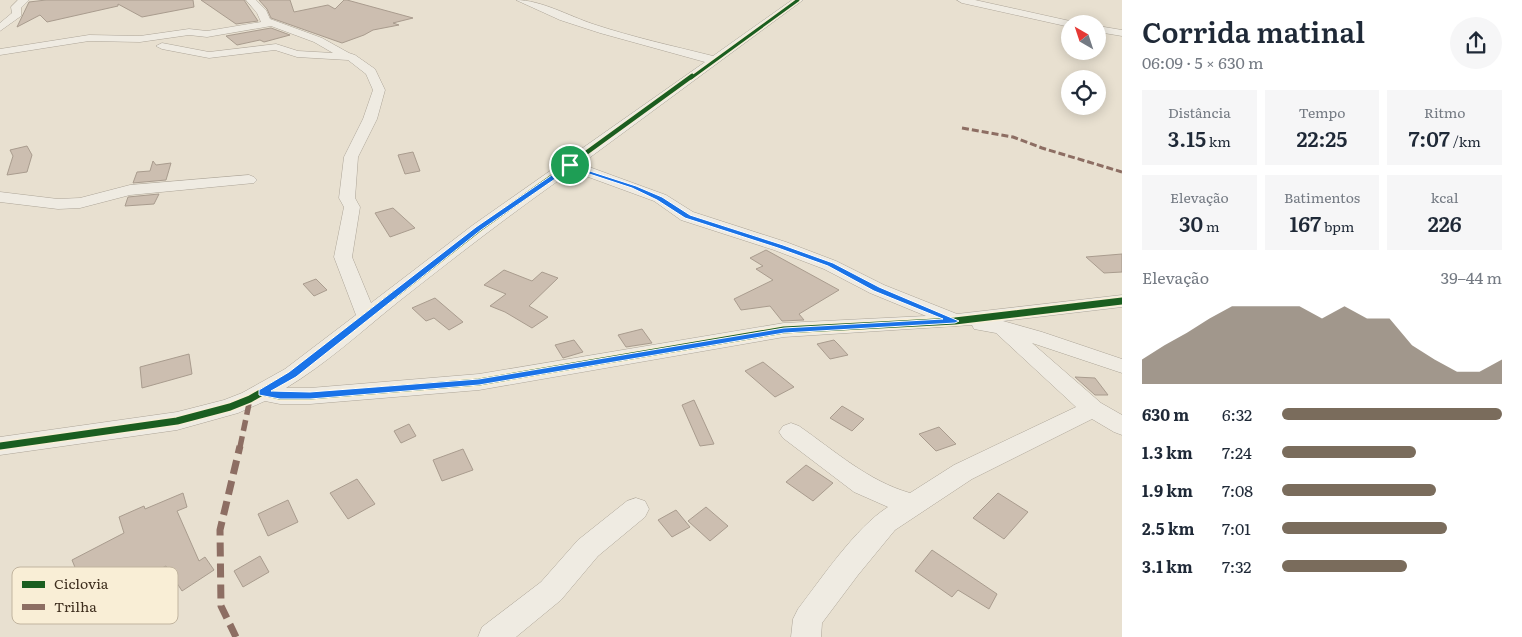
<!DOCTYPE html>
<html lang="pt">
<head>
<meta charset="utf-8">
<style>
	body { margin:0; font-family:Literata,serif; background:#f6f6f7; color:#1f2937; height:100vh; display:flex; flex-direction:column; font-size:19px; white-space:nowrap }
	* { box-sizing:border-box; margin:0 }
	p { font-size:16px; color:#747a83 }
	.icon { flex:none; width:28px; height:28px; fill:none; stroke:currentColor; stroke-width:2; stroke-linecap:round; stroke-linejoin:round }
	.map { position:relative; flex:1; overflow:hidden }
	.drawer { display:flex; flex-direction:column; background:#fff; width:400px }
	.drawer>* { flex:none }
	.needle { width:32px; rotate:321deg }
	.fabs { position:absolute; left:1061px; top:15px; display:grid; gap:10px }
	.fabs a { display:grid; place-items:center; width:45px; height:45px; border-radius:50%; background:#fff; box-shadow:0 2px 12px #0003; font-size:25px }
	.pin { position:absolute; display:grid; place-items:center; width:42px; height:42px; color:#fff; margin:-21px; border:2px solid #fff; border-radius:50%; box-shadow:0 1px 5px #0007 }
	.round { display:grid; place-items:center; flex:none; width:52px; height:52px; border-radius:26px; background:#f6f6f7 }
	.headline { display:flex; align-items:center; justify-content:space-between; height:85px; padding:0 20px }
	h1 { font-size:28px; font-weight:600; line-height:38px }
	.stats { display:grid; grid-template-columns:repeat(3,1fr); gap:8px; height:85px; padding:5px 20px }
	.stats div { display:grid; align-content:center; border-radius:0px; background:#f6f6f7; text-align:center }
	.stats b { font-size:21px; font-weight:600 }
	.stats small { font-size:14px; font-weight:400 }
	.stats p { font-size:14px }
	.chart { height:140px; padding:10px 20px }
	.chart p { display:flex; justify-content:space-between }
	.chart svg { width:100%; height:90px; margin-top:5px; fill:#7a6c5c; opacity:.7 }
	ul { padding:0 20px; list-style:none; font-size:16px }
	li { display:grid; grid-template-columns:80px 60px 1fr; align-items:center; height:38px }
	li i { height:12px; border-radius:6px; background:#7a6c5c }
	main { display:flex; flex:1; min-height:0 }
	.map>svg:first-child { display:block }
	.building { fill:#ccbeb0; stroke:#a99c8e }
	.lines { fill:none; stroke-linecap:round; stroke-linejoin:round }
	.minor-casing { stroke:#ada598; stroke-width:1 }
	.minor { fill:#efebe2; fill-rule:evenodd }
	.quiet-far2 { stroke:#8d6e63; stroke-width:3; stroke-dasharray:7 3; stroke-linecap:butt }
	.quiet-far1 { stroke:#8d6e63; stroke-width:5.5; stroke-dasharray:11 5.5; stroke-linecap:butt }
	.quiet { stroke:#8d6e63; stroke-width:7; stroke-dasharray:14 7; stroke-linecap:butt }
	.cycleway-far3-casing { stroke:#f9eed6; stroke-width:5 }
	.cycleway-far2-casing { stroke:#f9eed6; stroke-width:6 }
	.cycleway-far1-casing { stroke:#f9eed6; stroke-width:8 }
	.cycleway-casing { stroke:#f9eed6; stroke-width:10 }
	.cycleway-far3 { stroke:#1b5e20; stroke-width:3 }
	.cycleway-far2 { stroke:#1b5e20; stroke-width:4.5 }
	.cycleway-far1 { stroke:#1b5e20; stroke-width:5.5 }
	.cycleway { stroke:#1b5e20; stroke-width:7 }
	.route { fill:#1a73e8; stroke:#fff; fill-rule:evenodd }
	.key { fill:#f9eed6; stroke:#c1b49f; stroke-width:1 }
	.key-label { font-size:14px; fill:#3e2e1e }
</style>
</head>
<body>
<main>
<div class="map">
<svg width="1122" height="637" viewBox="0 0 1122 637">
	<rect width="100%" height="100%" fill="#e8e0d0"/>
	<path class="building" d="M46 0H193L194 7 142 17 118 4V6L47 22 40 15 17 27 29 2Z
		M201 0H244L258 21 236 24Z
		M259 0H290L294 12 328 5 335 9 344 0H347L413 18 393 23 399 25 373 30 364 35 342 43 271 18 267 9Z
		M271 28 290 35 264 42 260 40 237 45 226 36Z
		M27 146 32 155 27 172 7 175 13 156 10 150Z
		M413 152 420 171 405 174 398 155Z
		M153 161 156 165 171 163 166 180 133 183 137 172 150 171Z
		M159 194 154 204 125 206 128 197Z
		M393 208 415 228 390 237 375 213Z
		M766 250 839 290 799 314 804 320 782 321 770 306 741 310 734 299 773 280 756 269 763 266 750 258Z
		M1122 254V272L1104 273 1086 257Z
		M504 270 532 281 542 272 558 278 529 306 548 317 532 328 505 312 490 306 506 294 484 285Z
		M316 279 327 290 314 296 303 284Z
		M435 298 463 322 449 330 434 318 426 321 412 308Z
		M642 329 652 343 626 347 618 335Z
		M574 340 583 352 563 358 555 345Z
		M834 340 838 344 848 355 830 359 817 344Z
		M189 354 192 374 142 388 140 367Z
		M763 362 794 387 775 397 745 371Z
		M1075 377 1095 378 1108 395H1095Z
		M694 400 714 444 700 446 682 405Z
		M842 406 864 419 852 431 830 418Z
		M409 424 416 436 401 443 394 431Z
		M939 427 956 444 936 451 919 434Z
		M463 449 473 470 442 481 433 460Z
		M806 465 833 483 813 501 786 482Z
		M357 479 375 504 348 519 330 493Z
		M183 493 187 507 177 511 199 561 205 557 214 570 182 591 166 566 125 587 126 590 92 609 72 560 124 533 119 517 144 506 145 509Z
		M998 493 1028 512 1004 539 973 518Z
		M288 500 298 522 268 536 258 514Z
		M706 507 728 526 710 541 688 521Z
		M676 510 690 527 672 537 658 520Z
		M932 550 997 594 989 609 958 590 952 597 915 571Z
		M260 556 269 572 243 587 234 571Z"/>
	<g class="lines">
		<defs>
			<path id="minor" d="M18 0H29L21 8V16L0 31V23L12 13 11 7Z
				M246 0H256L266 10 270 19 322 38 349 53 355 55 375 69 385 90 377 119 358 157 355 198 360 207 352 257 371 303 473 225 705 62 600 33 560 20 516 0C541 0 569 16 593 24 632 37 673 46 713 56L792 0H803L581 164 666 195 693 212 786 242 836 261 884 285 957 314 1122 295V307L1003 321 1042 332 1122 359V373L1032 343 1101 403 1122 415V435L1114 432 1092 419 972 479 895 530 858 575 822 623 821 637H791L793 619 798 609C821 579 856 527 888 507L854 492 783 438 779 432 783 426 791 423 799 426C835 451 868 481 910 493L954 465 1076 407 996 333 974 329 972 325 784 337 479 390 310 404H280L265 401 238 413 177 430 0 455V437L177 412 224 400 242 393 285 369 356 315 334 257 344 207 339 198 344 157 363 119 373 90 366 74 348 60 297 57 275 50 209 58 162 49 156 46 162 43 209 52 276 44 298 51 333 53 314 42 271 26 207 37 189 35 140 42 89 41 0 55V49L89 35 140 36 189 29 207 31 261 22 257 13ZM572 171 654 201 681 220 774 250 824 269 870 293 926 316 784 323 479 374 310 388H286C326 364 362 331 398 302 455 257 512 213 572 171Z
				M957 0H975L1070 21 1075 24H1070V27L962 3Z
				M1098 26 1122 30V36L1098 32Z
				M249 175 254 177 257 180 254 183 130 195 80 208 58 209 0 202V192L58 199 80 198 130 185Z
				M636 498 645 501 649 509 645 517 598 556 561 600 516 637H478L482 627 541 582 578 540 627 501Z"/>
		</defs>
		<use href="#minor" class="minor-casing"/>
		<use href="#minor" class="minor"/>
		<path class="quiet-far2" d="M962 128 1013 137 1042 148 1122 172"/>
		<path class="quiet-far1" d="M240 447 250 399"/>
		<path class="quiet" d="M236 637 221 606 220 530 240 446"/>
		<defs>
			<path id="cycleway-far3" d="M691 78 798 0"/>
			<path id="cycleway-far2" d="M557 174 692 76"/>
			<path id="cycleway-far1" d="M394 296 479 229 558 173"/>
			<path id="cycleway" d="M262 392 280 396H310L479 382 784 330 955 321 1122 301
				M0 446 177 421 230 407 250 399 293 374 395 294"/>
		</defs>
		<use href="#cycleway-far3" class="cycleway-far3-casing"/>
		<use href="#cycleway-far2" class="cycleway-far2-casing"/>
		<use href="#cycleway-far1" class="cycleway-far1-casing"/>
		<use href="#cycleway" class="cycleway-casing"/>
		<use href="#cycleway-far3" class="cycleway-far3"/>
		<use href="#cycleway-far2" class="cycleway-far2"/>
		<use href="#cycleway-far1" class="cycleway-far1"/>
		<use href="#cycleway" class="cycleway"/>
	</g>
	<path class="route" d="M568 164 636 186 662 197 690 215 783 245 833 263 879 287 959 321 955 323 784 333 479 385 310 399H280L259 395V390L289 372 476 227ZM571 168 632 188 657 200 685 218 778 248 828 266 874 291 943 319 784 328 479 379 310 392 271 391 296 377 481 230Z"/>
	<rect x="12" y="567" width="166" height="57" rx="8" class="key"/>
	<rect x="22" y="581" width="23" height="7" fill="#1b5e20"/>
	<rect x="22" y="604" width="23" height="6" fill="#8d6e63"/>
	<g class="key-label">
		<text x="54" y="589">Ciclovia</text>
		<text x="54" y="612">Trilha</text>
	</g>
</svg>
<div class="fabs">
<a><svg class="needle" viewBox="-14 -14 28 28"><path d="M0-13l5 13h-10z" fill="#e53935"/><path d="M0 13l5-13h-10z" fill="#747a83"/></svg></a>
<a><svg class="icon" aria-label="locate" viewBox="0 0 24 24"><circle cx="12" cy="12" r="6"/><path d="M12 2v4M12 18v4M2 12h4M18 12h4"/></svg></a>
</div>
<div class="pin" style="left:570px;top:165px;background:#1e9e55"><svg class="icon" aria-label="arrive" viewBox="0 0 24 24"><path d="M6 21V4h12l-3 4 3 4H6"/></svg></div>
</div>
<section class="drawer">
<div class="headline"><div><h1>Corrida matinal</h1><p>06:09 · 5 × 630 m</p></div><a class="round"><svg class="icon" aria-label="share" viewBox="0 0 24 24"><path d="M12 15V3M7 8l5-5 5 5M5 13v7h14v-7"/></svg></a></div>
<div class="stats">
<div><p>Distância</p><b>3.15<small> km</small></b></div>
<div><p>Tempo</p><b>22:25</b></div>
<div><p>Ritmo</p><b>7:07<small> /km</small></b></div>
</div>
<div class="stats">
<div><p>Elevação</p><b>30<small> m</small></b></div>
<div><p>Batimentos</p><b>167<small> bpm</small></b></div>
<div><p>kcal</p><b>226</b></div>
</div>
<div class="chart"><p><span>Elevação</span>39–44 m</p>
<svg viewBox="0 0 160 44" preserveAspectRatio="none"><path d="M0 44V32L10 25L20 19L30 12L40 6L50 6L60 6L70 6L80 12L90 6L100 12L110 12L120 25L130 32L140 38L150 38L160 32V44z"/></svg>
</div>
<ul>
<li><b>630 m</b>6:32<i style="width:100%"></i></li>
<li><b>1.3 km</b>7:24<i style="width:61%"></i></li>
<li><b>1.9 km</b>7:08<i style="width:70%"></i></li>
<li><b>2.5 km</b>7:01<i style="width:75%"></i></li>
<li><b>3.1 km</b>7:32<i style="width:57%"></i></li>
</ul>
</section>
</main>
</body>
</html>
